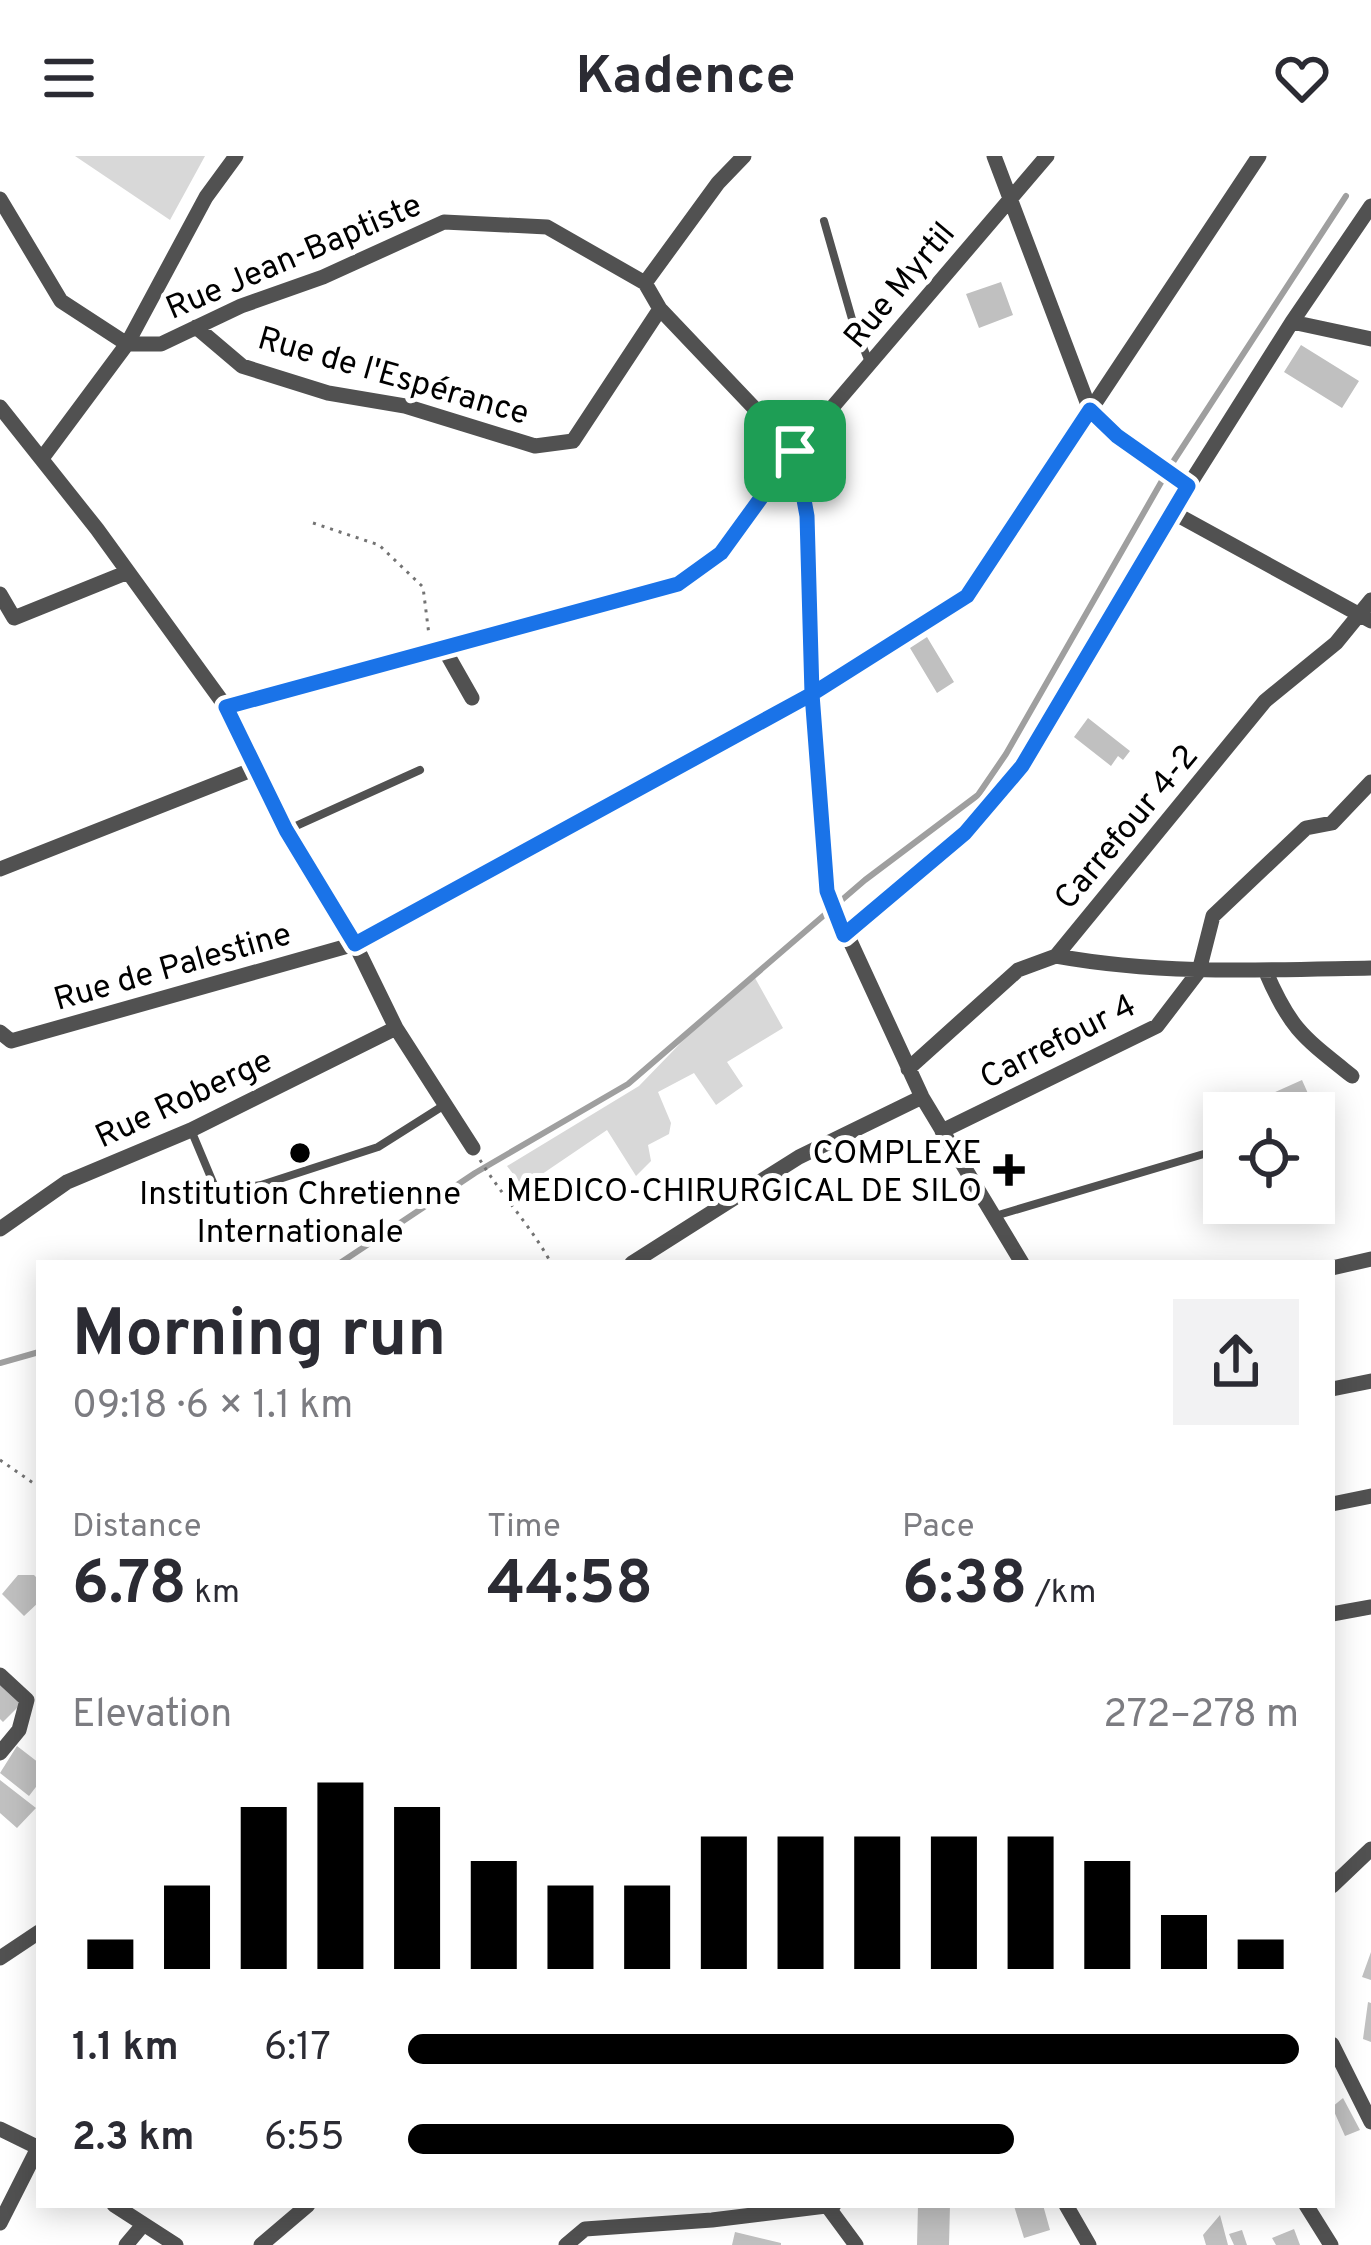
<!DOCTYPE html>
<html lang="en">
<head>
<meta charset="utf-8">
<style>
	body { margin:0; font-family:Overpass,sans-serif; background:#f2f2f3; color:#2b2b33; height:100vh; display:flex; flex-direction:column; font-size:45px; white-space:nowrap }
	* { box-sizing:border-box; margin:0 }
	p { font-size:39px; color:#7c7c81 }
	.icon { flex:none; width:66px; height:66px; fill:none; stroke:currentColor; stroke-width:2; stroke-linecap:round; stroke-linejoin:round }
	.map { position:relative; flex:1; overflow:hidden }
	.side { position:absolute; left:36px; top:1104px; width:1299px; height:948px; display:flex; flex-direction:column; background:#fff; border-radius:0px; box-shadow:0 6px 30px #0003 }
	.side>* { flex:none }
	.tools { position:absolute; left:1203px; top:936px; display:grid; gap:24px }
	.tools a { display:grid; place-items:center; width:132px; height:132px; border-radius:0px; background:#fff; box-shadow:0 6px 30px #0003; font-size:60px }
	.pin { position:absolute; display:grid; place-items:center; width:102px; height:102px; color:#fff; margin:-51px; border-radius:24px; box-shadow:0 6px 18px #0006 }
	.round { display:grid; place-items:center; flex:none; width:126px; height:126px; border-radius:0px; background:#f2f2f3 }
	.headline { display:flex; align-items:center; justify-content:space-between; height:204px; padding:0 36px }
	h1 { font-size:66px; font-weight:700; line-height:90px }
	.figures { display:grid; grid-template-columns:repeat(3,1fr); gap:18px; height:204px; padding:12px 36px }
	.figures div { display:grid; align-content:center }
	.figures b { font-size:60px; font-weight:700 }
	.figures small { font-size:33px; font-weight:400 }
	.figures p { font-size:33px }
	.chart { height:336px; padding:24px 36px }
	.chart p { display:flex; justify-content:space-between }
	.chart svg { width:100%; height:216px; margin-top:12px; stroke:#000; stroke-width:6 }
	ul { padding:0 36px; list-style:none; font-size:39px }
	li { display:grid; grid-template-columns:192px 144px 1fr; align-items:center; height:90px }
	li i { height:30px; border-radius:15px; background:#000 }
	header { display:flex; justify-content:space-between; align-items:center; height:156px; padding:0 36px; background:#fff; font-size:54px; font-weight:700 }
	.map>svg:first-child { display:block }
	.green { fill:#d8d8d8 }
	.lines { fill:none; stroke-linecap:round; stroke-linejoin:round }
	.stream { stroke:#9f9f9f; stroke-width:6 }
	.building { fill:#c0c0c0 }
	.path { stroke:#737373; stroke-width:3; stroke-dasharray:3 6; stroke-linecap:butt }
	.lane { stroke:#515151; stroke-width:8 }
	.street { stroke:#515151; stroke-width:15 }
	.route-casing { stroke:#fff; stroke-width:24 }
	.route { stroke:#1a73e8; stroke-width:15 }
	.poi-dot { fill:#000; stroke:#fff; stroke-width:4.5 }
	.labels { text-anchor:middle; stroke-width:10; stroke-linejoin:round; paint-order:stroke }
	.street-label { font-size:33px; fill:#000; stroke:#fff }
	.poi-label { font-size:33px; fill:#000; stroke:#fff; text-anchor:end }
</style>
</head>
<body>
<header><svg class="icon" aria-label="menu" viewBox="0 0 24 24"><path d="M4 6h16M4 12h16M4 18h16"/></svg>Kadence<svg class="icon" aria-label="heart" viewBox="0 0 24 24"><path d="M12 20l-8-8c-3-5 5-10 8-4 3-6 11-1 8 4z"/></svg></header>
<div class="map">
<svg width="1371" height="2089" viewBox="0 0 1371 2089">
	<rect width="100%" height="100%" fill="#fff"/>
	<path class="green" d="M75 0H205L170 64Z
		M755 822 783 872 727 906 743 930 716 949 694 917 658 936 671 967 669 978 648 989 651 1005 636 1020 607 974 523 1031 507 1010 639 930 700 867Z"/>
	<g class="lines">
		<path class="stream" d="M1171 309 1346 40
			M340 1107 475 1017 628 928 865 724 978 639 1006 598 1163 323
			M0 1207 39 1196"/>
	</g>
	<path class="building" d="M1001 126 1013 159 979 172 966 138Z
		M1301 189 1359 225 1342 252 1284 216Z
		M927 481 954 526 937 537 910 492Z
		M1088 562 1130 595 1123 604 1118 600 1111 610 1074 581Z
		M1302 924 1314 951 1300 957H1282L1273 937Z
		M18 1419H34L39 1424V1446L24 1460 2 1438Z
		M0 1527 21 1548 3 1566 0 1563Z
		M17 1590 39 1607V1627L29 1640 0 1617Z
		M0 1624 36 1652 17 1672 0 1657Z
		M1371 1796V1824L1362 1821Z
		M1368 1846 1371 1847V1886L1363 1883Z
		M1343 1942 1360 1974 1345 1980 1332 1951Z
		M918 2049H950L949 2089H917Z
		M1043 2049 1050 2074 1024 2082 1014 2050Z
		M1220 2059 1228 2089H1206L1203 2079Z
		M1294 2073 1300 2089H1276L1272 2082Z
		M1242 2074 1247 2089H1234L1229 2078Z
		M735 2076 781 2087V2089H732Z"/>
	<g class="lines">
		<path class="path" d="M313 367 379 389 423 431 429 479
			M480 1004C502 1040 531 1070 551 1107
			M0 1304 39 1331"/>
		<path class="lane" d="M824 65 852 163 869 206
			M287 674 420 614
			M191 974 217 1036 261 1029 378 991 446 948
			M995 1060 1224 992"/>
		<path class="street" d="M994 0 1090 254 1117 281 1188 330
			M0 43 61 145 127 188H161L241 150 323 121 444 66 547 71 645 127 660 153 795 295 807 360 812 538 827 735 922 941 1022 1107
			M645 127 718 27 744 0
			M1292 166 1371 183
			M196 171 242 210 328 237 405 250 535 290 573 285 660 153
			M0 251 97 373 226 551 286 674 355 788 396 872 473 992
			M43 301 127 188 206 41 236 0
			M1172 356 1371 465
			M0 438 14 462 128 416
			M443 491 472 542
			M226 551 678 428 721 397 795 295 1047 0
			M0 713 254 613
			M845 779 965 677 1022 610 1172 356 1292 166 1371 50
			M1056 800C1161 819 1265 814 1371 812
			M1265 814C1290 873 1303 881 1352 920
			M0 876 11 885 355 788 812 538 967 440 1259 0
			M908 913 1018 814 1056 800 1265 545 1336 487 1371 444
			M942 975 1157 870 1199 815 1213 760 1306 672 1332 667 1371 626
			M0 1073 67 1026 191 974 396 872
			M632 1107 799 1001 922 941
			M1332 1112 1371 1103
			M1332 1233 1371 1225
			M1332 1348 1371 1340
			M1332 1458 1371 1451
			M0 1519 27 1544 19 1574 0 1597
			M1332 1730 1371 1693
			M0 1802 39 1776
			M1332 1888 1371 1966
			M0 1973 39 1992
			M114 2049 176 2089
			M1066 2049 1089 2089
			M1306 2049 1331 2089
			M828 2051 856 2089
			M0 2067 39 1990
			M126 2089 142 2070
			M261 2089 308 2049
			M566 2089 585 2073 712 2064 834 2049"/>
	</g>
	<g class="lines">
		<defs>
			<path id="route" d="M795 295 721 397 678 428 226 551 286 674 355 788 812 538 827 735 844 779 965 677 1022 610 1188 330 1117 280 1090 254 967 440 812 538 807 360 795 295"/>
		</defs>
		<use href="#route" class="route-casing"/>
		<use href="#route" class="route"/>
	</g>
	<g class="poi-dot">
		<circle cx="300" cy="997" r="12"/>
		<path d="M1003 996h12v12h12v12h-12v12h-12v-12h-12v-12h12z"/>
	</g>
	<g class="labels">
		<g class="street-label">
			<text transform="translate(293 99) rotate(-23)" y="12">Rue Jean-Baptiste</text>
			<text transform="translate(898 128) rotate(-50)" y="12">Rue Myrtil</text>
			<text transform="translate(394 218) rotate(16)" y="12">Rue de l'Espérance</text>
			<text transform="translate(1125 670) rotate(-50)" y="12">Carrefour 4-2</text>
			<text transform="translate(172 809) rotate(-16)" y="12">Rue de Palestine</text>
			<text transform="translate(1057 884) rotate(-27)" y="12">Carrefour 4</text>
			<text transform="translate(183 941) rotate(-25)" y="12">Rue Roberge</text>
		</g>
		<g class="poi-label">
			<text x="982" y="1007">COMPLEXE<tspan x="982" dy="38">MEDICO-CHIRURGICAL DE SILO</tspan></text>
			<text x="300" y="1048" text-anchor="middle">Institution Chretienne<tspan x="300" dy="38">Internationale</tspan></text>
		</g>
	</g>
</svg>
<div class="tools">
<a><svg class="icon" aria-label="locate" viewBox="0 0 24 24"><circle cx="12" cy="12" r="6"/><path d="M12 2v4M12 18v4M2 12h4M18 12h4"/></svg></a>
</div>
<div class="pin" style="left:795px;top:295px;background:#1e9e55"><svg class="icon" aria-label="arrive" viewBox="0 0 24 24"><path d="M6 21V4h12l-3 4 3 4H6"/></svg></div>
<section class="side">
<div class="headline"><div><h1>Morning run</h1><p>09:18 · 6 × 1.1 km</p></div><a class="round"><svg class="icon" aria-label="share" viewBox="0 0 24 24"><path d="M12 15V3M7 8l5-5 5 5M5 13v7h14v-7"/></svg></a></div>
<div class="figures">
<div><p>Distance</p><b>6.78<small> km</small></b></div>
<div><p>Time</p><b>44:58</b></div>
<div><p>Pace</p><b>6:38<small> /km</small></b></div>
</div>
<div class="chart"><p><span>Elevation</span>272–278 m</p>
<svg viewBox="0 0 160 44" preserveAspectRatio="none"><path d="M5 44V38M15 44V27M25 44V11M35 44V6M45 44V11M55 44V22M65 44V27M75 44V27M85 44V17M95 44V17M105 44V17M115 44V17M125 44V17M135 44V22M145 44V33M155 44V38"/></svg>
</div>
<ul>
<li><b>1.1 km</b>6:17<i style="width:100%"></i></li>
<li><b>2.3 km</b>6:55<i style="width:68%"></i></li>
</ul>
</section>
</div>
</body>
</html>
